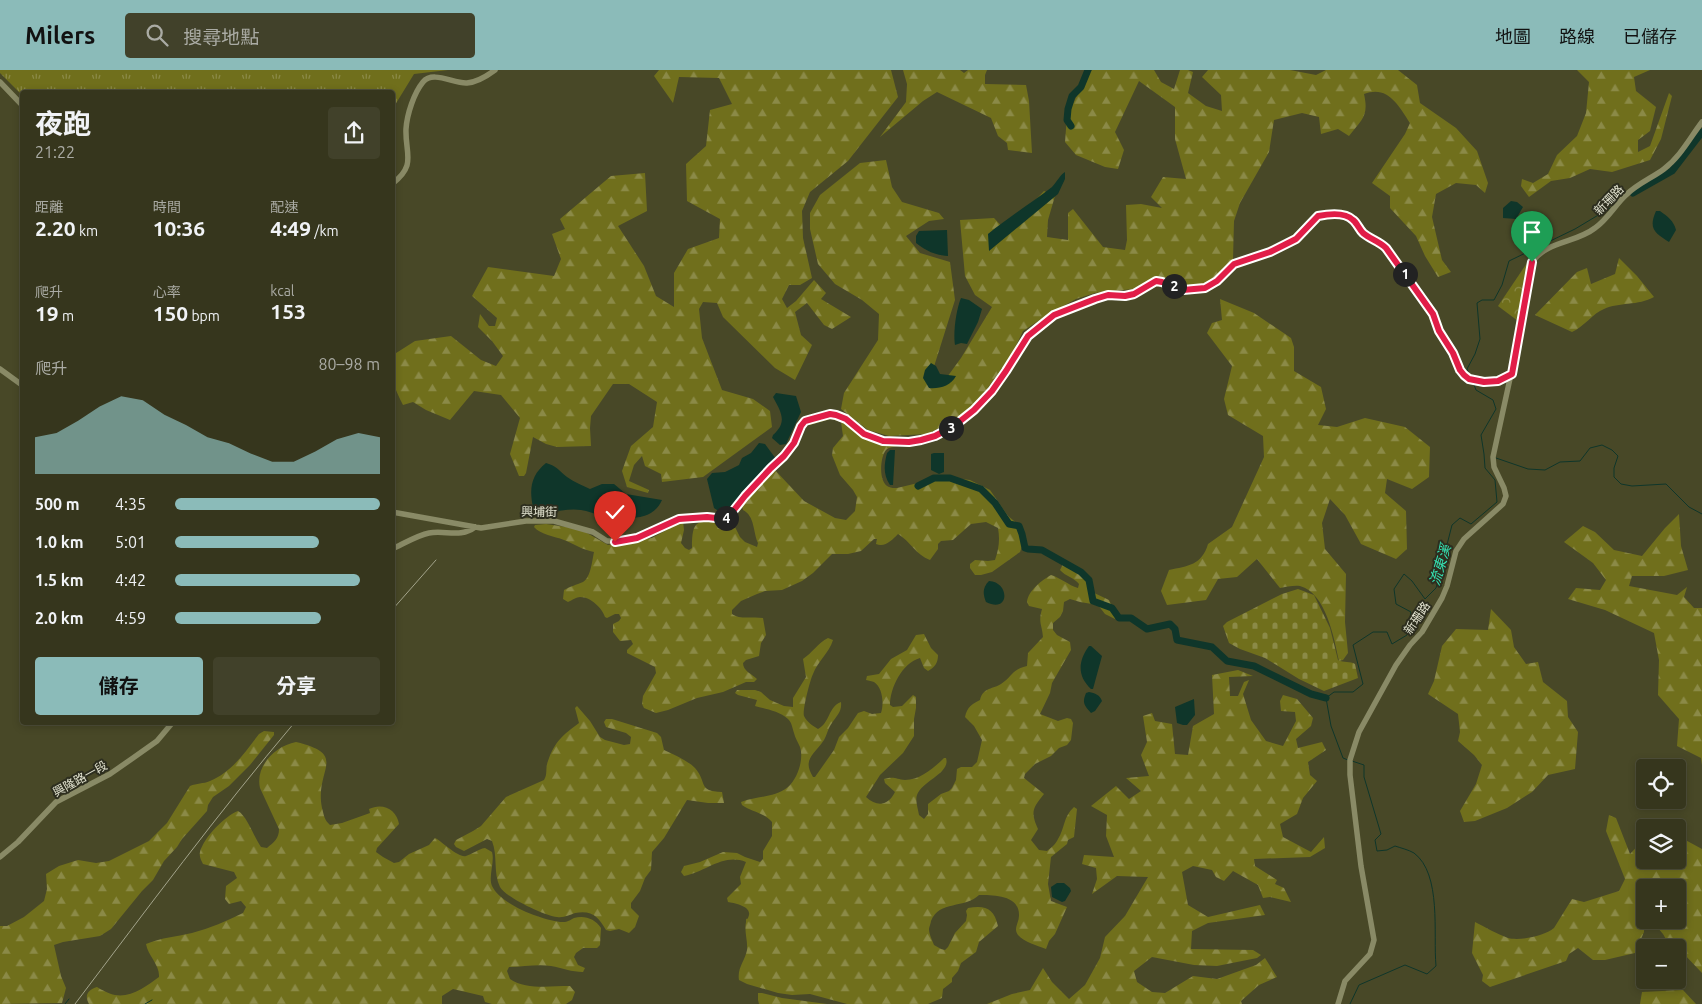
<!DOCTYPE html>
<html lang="zh-TW">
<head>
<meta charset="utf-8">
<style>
	body { margin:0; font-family:Ubuntu,"Noto Sans TC",sans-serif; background:#41412a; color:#f1f3f6; height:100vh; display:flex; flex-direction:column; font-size:19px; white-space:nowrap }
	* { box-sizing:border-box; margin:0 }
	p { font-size:16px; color:#aaaba4 }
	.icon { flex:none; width:28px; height:28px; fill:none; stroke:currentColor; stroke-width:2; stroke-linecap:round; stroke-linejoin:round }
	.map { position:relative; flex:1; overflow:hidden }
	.panel { position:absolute; left:20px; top:20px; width:375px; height:635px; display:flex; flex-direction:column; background:#36361d; border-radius:5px; box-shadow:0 2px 8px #0003,0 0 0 1px #50503b }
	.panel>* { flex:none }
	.buttons { position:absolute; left:1636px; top:689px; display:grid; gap:10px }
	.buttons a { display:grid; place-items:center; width:50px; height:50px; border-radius:5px; background:#36361d; box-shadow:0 2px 8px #0003,0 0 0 1px #50503b; font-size:25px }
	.pin { position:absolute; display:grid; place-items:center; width:42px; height:42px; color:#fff; margin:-51px -21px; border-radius:50% 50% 50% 0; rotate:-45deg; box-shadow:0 0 5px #0007 }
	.pin .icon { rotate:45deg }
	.km { position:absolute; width:25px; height:25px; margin:-12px; border-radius:50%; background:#222; color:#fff; font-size:14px; line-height:25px; text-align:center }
	.round { display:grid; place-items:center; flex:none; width:52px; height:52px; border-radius:5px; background:#41412a }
	.overview { display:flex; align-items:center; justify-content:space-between; height:85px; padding:0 15px }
	h1 { font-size:28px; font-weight:700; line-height:38px }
	.stats { display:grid; grid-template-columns:repeat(3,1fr); gap:8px; height:85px; padding:5px 15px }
	.stats div { display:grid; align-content:center }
	.stats b { font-size:21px; font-weight:700 }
	.stats small { font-size:14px; font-weight:400 }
	.stats p { font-size:14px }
	.chart { height:140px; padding:10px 15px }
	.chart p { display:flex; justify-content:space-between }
	.chart svg { width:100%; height:90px; margin-top:5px; fill:#8bbbb9; opacity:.7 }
	.cta { display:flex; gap:10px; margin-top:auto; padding:10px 15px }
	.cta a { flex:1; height:58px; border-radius:5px; background:#8bbbb9; color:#111; font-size:20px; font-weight:700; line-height:58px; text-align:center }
	.cta a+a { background:#41412a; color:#f1f3f6 }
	ul { padding:0 15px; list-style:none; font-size:16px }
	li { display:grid; grid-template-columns:80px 60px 1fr; align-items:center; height:38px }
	li i { height:12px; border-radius:6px; background:#8bbbb9 }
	header { display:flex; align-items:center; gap:30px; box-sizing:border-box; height:70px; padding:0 25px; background:#8bbbb9; color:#111 }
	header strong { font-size:24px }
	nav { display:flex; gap:28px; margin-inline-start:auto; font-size:18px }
	.search { width:350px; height:45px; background:#41412a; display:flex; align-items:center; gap:12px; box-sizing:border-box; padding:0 18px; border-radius:5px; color:#aaaba4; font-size:19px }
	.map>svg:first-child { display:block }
	.grass { fill:url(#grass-tufts) }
	.forest { fill:url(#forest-firs) }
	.cemetery { fill:url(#cemetery-stones) }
	.park { fill:url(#park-crowns) }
	.water { fill:#0f362a }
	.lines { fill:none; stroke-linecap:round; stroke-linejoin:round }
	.stream { stroke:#0f362a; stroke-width:1 }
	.river { stroke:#0f362a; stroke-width:7 }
	.tertiary { stroke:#898a66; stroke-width:5.5 }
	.rail { stroke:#a3a48b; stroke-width:1 }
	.route-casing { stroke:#fff; stroke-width:10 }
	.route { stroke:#e11d48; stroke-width:6 }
	.labels { text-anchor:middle; stroke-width:4; stroke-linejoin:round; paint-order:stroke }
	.street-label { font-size:12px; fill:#e2e3d0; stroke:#2d2e1f }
	.water-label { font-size:14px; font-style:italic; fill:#35e5b5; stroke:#2d2e1f }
</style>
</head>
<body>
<header>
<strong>Milers</strong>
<div class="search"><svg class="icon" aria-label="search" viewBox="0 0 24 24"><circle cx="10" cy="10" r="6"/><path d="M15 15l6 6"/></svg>搜尋地點</div>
<nav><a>地圖</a><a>路線</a><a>已儲存</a></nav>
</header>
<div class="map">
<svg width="1702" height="934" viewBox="0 0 1702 934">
	<defs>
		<pattern id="grass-tufts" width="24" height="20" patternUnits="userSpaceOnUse" patternTransform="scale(1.25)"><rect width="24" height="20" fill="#706f1c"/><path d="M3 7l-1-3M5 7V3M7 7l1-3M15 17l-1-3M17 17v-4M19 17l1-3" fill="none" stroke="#8b8a47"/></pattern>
		<pattern id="forest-firs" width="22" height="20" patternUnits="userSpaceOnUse" patternTransform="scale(1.25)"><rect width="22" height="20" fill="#706f1c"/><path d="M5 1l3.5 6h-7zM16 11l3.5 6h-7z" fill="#8b8a47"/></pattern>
		<pattern id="cemetery-stones" width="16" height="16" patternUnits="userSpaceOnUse" patternTransform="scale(1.25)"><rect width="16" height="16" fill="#706f1c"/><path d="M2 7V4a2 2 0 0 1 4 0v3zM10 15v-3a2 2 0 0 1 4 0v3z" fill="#8b8a47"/></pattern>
		<pattern id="park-crowns" width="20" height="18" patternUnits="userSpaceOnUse" patternTransform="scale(1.25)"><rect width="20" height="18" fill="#706f1c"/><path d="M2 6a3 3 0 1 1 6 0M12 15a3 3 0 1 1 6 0" fill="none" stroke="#8b8a47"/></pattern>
	</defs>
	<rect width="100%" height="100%" fill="#484827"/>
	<path class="grass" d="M0 0H448L414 4 395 35 393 54 392 22H22V25L0 3Z"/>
	<path class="forest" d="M659 0H891L898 27 848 91 810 122 802 141 803 168 812 208 800 215H789L782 229 787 238 796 231 814 210 826 223 821 229 851 247 832 259 824 255 807 233 795 242 801 265 812 275 795 310 775 298 723 247 717 233 703 232 699 239 702 268 722 320 753 329 770 341 772 357 703 407 662 412 661 404 645 396 642 386 634 395 629 411 649 420 648 423 627 417 622 401 631 376 653 357 657 332 629 314H613L591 346 590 358 591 376 557 377 546 374 533 367 526 403 524 406H519L510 384 520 348 501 325 474 321 450 350 426 340 413 332 403 335C392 314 392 309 393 285L415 271 451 266 481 290 496 296 503 286 492 271 478 257 480 244 489 256H495L497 248 472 226 488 197 554 206 561 189 552 164 565 159 560 149 611 106 645 103 647 141 618 156 644 196 656 226 674 237V203L688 179 719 168 720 149 687 131 686 94 706 76 710 40 732 34 719 8 679 7 673 33 654 6Z
		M903 0H960L964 3 968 0H987L985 5V14L1026 15 1029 31 1032 83 1008 80 1007 73 998 66 991 48 937 22 923 31 880 67 906 32 907 14Z
		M1092 0H1154L1161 12 1174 19 1180 0H1188L1193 2 1188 23 1206 36 1222 41 1221 25 1202 7 1208 0H1290L1316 5 1326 0H1398L1417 15 1420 33 1456 58 1477 81 1488 113 1485 123 1476 115 1456 113 1436 124 1432 147 1442 190 1451 202 1438 207 1425 186 1416 166 1390 138V126L1372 113 1405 64 1410 53C1398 35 1388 15 1364 24 1369 46 1362 49 1349 66L1338 59 1321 64 1319 47 1302 43 1274 50 1269 82 1240 133 1234 151 1233 190 1216 208 1197 217 1158 208 1133 219 1095 223 1076 229 1049 244 1023 261 1012 284 987 319 964 344 928 364 889 366 868 360 841 339 844 323 878 270 879 244 862 230 835 214 818 194 810 159V143L820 125 860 93 886 90 892 117 902 132 939 143 944 149 929 151 906 166 920 183 950 192 955 230 931 306 942 314 961 288 992 237 975 225 965 206 960 150 994 148 1006 161 1044 121 1055 126 1048 150 1047 167 1068 170V143L1073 139 1103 177 1125 180 1127 170 1126 135 1141 134 1162 138 1151 127 1163 107 1186 109 1175 69V37L1139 11 1115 62 1124 80 1118 99 1105 97 1076 85 1065 72 1067 46 1087 5Z
		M1577 0H1650L1634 7 1636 21 1656 37 1650 61 1638 70V82L1650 76 1669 23 1672 26 1661 69 1650 90 1612 102 1590 99 1570 108 1551 111 1529 127 1521 116 1522 109 1533 113 1548 104 1557 85 1577 66 1586 43 1589 12Z
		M1619 188 1637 206 1654 227C1638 236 1619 232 1604 239 1593 243 1584 257 1572 262L1535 245 1577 202 1587 198 1591 214 1615 204Z
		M1220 229 1254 243 1291 268 1294 277V301L1321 317 1326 339 1318 355 1337 357 1365 348 1405 357 1430 377 1429 407 1412 419 1387 409 1385 423 1406 441 1407 479 1396 489 1361 474 1345 445 1330 429 1322 453 1325 479 1346 504 1345 552 1348 583 1343 590 1339 591C1334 568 1326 523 1300 516 1294 515 1286 517 1280 518L1257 489 1237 507 1218 509 1206 530 1167 535 1161 521 1169 500C1188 496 1202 495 1208 474L1232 457 1264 387 1263 366 1228 345 1224 329 1232 296 1207 263 1212 253 1222 250Z
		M834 341C845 344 845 349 853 355 867 365 881 369 897 372L898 376C894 377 889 377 886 380 880 387 878 413 889 417 891 418 894 418 897 418L939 408H952L970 410 990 420 1008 446 1019 455 1023 463 1024 471 1020 482 992 502 981 505H975L970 498V494L975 490 988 491 995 490C999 479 1000 469 998 458L986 452 971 454 953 470 941 471 938 474V479L930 490C916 485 910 471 898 464 892 470 885 478 876 474L877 469H874L861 481 848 484H832L813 503 802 511 782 520 765 521 757 524 741 531 732 540V544C740 550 753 546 763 548L766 565 761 573 759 586 746 590 743 593C743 601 752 604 757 609L754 612H746L723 622 697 628 668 640 656 643 644 638 642 634 643 626 656 603 655 597 627 583V580L633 574 631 570 620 571 613 562V554L619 551 621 548 619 544H615L607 548 605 547C602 538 591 527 580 527 577 527 572 530 568 532L563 529 564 520C571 516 576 515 583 512 591 507 592 491 594 482 583 480 574 474 564 470 554 466 541 465 534 457L535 455 546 454 580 459 608 475 652 468 670 458 676 452 683 451 684 460 681 473 685 478 689 480 692 478C692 448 697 452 724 449L735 457 740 467 745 472 757 477 758 473C753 462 755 446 743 440L741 433 774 399 804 431 835 448 846 450 855 441 857 427 853 420 840 405 832 385 833 378 843 366 841 352 831 349 810 355 806 354 805 352 809 346Z
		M1679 444 1681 476 1688 500 1664 506H1632L1629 516 1677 525 1687 517 1684 527 1694 538H1702V695L1701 688 1677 676 1679 649 1658 625 1659 590 1654 563 1605 540 1568 529 1576 518 1600 520 1606 510 1593 493 1564 472 1583 456 1595 462 1614 480 1642 486 1665 458Z
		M1063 494 1071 496 1090 508V521L1109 530 1117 547 1115 549 1105 544 1098 535 1080 532 1070 529 1064 532 1063 541 1060 547 1053 553V560L1057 565 1070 572 1071 580 1052 613 1050 623 1040 644 1058 651 1067 648 1071 649 1073 653 1071 670 1067 675 1059 678 1051 686 1035 694 1025 704 1024 708 1044 724C1033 738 1030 741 1038 759L1031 770 1039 780 1047 781C1051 778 1056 774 1058 769 1065 758 1063 747 1074 737L1077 739 1074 767 1068 770 1067 774 1051 787 1048 814 1051 831 1067 837 1055 864 1049 871 1046 879C1038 876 1024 872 1018 865 1013 858 1019 853 1019 846 1020 825 994 825 979 825 965 839 939 830 931 851 931 853 929 857 929 859 929 864 932 870 934 875L941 879 945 880 948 877 955 863 966 851 967 845 966 841 968 838C985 835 994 838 998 856L979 872 976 882 961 893 958 901 952 908V912L943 919 942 928 928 934H847L810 924 792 925 778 923 747 914 739 910C737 898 745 891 747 880 748 871 744 862 746 852 746 845 747 853 749 845 751 836 734 833 728 832L727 828 741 814 740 807 746 792C723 783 706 802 684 806L681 802 684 796 700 792 723 782 737 783 745 787 760 792 763 789V781L772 766V752C765 743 752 742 742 735L741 732C757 726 774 728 788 717 798 708 804 689 800 677 798 672 795 668 794 663 792 657 792 653 788 649 779 641 766 639 755 636L757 630 738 625 735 623 737 620H755L761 622 770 630 784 636 793 637V628L806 607 803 589C812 583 818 573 828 568L833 570C829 583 818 591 813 604 810 610 802 641 804 646 807 652 813 656 818 659 830 653 828 637 841 632 842 642 837 645 832 653 828 658 827 665 824 670 814 685 802 689 813 707H815L834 680 839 667 848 658 858 643 864 641 872 644 881 643C884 634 883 618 874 612 872 611 869 611 866 610L867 606 879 604 891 589 907 580 916 565 924 564 931 578 938 585C938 593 935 597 928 601L924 598 920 588C902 593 890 618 890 635L893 637 902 636 913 625 916 627V638L914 649V666L903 683 880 705 866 727C877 737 888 736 895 722L885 713 884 709C894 706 896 709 905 710 920 710 934 698 944 688H946C951 703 922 711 917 725 915 730 918 739 919 745L924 749 928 744V734L941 724 949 721 952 718 956 710 957 699 961 697H972L977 692 982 670 974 656 965 647C967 637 972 634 980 630 983 617 994 619 1001 614 1013 606 1011 600 1027 596L1028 583 1043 567C1042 554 1038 553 1042 539L1029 536 1027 532C1028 521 1042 510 1051 505 1061 508 1068 515 1078 518L1079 514C1075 508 1065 506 1060 500Z
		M1491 539 1511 560 1514 577 1526 594 1538 592 1543 612 1567 631 1568 647 1578 662 1575 699 1548 705 1532 722 1507 738 1475 751 1464 752 1460 741 1476 714 1482 695 1474 685 1458 671 1460 662 1458 644 1428 624 1434 611 1442 576 1456 559 1488 560Z
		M1238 600 1253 606 1229 607 1230 626H1238L1244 612 1249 610 1243 624 1251 650 1266 671 1283 676 1296 651 1295 642 1281 641 1280 631 1283 625 1297 629 1313 648 1311 656 1296 669 1298 678 1322 672 1326 680 1308 692 1310 705 1317 711 1303 728 1297 744 1280 754 1283 767 1311 782 1324 767 1325 778 1310 787 1254 789 1255 796 1277 810 1275 814 1284 818 1291 832 1270 827 1263 828 1258 815 1233 801 1224 811 1216 807 1212 800 1193 796 1182 802 1188 835 1208 847 1260 835 1265 845 1208 853 1192 861 1191 879 1253 880 1261 885 1257 888 1217 896 1194 895 1152 887 1134 901 1137 912 1152 922 1165 923 1193 906 1217 909 1256 895 1265 888 1277 907 1259 915 1241 931 1242 934H987L1012 924 1030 920 1043 898 1052 912 1069 929 1085 915 1100 888 1105 867 1125 846 1148 807 1117 806 1092 824 1097 809 1096 798 1082 794 1084 785 1114 787 1106 766 1107 745 1091 736 1116 716 1129 729 1141 721 1126 708 1149 706 1141 685 1147 672 1143 646 1152 643 1155 651 1172 654 1175 684 1188 685 1193 656 1214 644 1212 605Z
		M577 636 590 651 600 667 605 670 624 675 630 674 631 667 626 663 606 657 604 652 606 649H612L657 663 661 667 664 680C674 685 687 690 695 698 708 713 697 721 722 722L724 733H708L687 730 664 768 652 782 651 800 645 808 640 821 631 833V838L639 846 635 857 629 863 619 859 610 861 606 860C598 847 593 840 575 843 569 845 564 848 557 847 545 846 505 827 500 817 493 803 498 786 492 771L487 769 464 781 456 777 454 774 456 770 473 761 481 756 506 727 544 710C548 704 545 698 548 691 555 671 563 665 579 653L575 638Z
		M264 661 274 662V665L250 695 229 716 213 727 208 735 207 741 182 769 177 777 164 791 153 810 142 821 111 859 100 866 63 872 54 875 61 906 66 918 62 933 0 934V856H7L24 847 44 831 47 819 46 804 59 796 78 790 96 793 109 791 149 771 167 753 190 716C197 713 203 714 210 711 232 702 245 682 259 664Z
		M296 672C350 685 314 699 322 738 324 745 324 750 330 755L342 753 370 743 369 739C383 732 397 740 399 754L377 778 376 782 383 787 394 793 399 792 409 784 429 775 435 768C443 772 458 788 466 786 473 784 478 779 485 778L492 782C495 792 488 806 492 816 501 835 544 851 563 852 568 852 570 850 574 848 585 845 595 849 601 858L600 875 597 878H583L576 883 574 887 578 895 585 898 583 902C572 902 562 898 551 896 537 894 523 897 509 897L507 901 510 909C526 920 550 916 570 916L575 922 572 930 566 934H492L485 932 483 926 453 919 442 926V934H89C84 925 88 920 97 917 102 920 109 924 115 925 131 928 147 916 159 907 160 895 148 886 146 874 163 867 175 867 192 863 210 858 227 851 243 843L246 837 241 831 229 834 225 829 226 816 237 808 234 802 203 794C201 790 199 786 200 782 204 767 225 746 238 741 247 746 254 767 261 777L267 778C274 772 279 769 279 759L260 718C255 696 275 676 296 672Z
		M1609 745 1616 748 1630 784 1645 768V790H1678V766L1702 779V903L1683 883 1678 880V878L1670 876 1663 864 1651 850H1678V818H1645L1644 862 1635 883 1605 890H1593L1578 878 1569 884 1566 891 1490 917 1482 911 1483 905 1472 883 1475 852C1485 857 1497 864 1508 868 1520 871 1544 866 1554 858L1572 829 1584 832 1619 821 1625 809 1606 761Z
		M1683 920 1696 934H1640L1642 922Z
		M758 923H762L782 928 827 934H759L758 930Z"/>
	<path class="cemetery" d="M1298 519 1314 525 1330 558 1338 590C1344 593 1350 591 1355 594L1358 608 1324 621 1299 609 1265 588 1240 579 1229 573 1223 556 1227 552 1282 524Z"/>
	<path class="park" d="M1527 193 1518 251 1498 236Z"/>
	<path class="water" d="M1065 102V109L1058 124 989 181 988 164C1009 147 1031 133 1052 117 1057 112 1059 106 1065 102Z
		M1511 131 1517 132 1523 137 1516 149 1503 148V138Z
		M1656 141H1660C1667 146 1674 151 1676 160L1669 172C1655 163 1648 159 1656 141Z
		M947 160 948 186C935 185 926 181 916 173V166L919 161Z
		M961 228 969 230 982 239 978 252 967 274 961 273 955 275C953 263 956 240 961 228Z
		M931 293 936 296 940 304 956 306C951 316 939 319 929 318L923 308 925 300Z
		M776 323 796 326 801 342 786 374 780 375 772 368 773 365C788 352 781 342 773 327Z
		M759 373 765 374 776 389 727 441 720 442 714 438 707 409 712 403 725 402 739 395 742 388 751 383Z
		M890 380H895L893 415H890C883 405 884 395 887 383Z
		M934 383H944V402L939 404 931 400V384Z
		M546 393C557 396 558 400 567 407 574 412 582 415 590 419L602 414H614L626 424 662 430C652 452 629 448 608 447L609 441 603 440 601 445C594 444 588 441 581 440 564 437 549 447 533 437 529 419 531 405 546 393Z
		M989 511C1010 512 1010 544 986 532 983 524 982 518 989 511Z
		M1089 576H1091L1102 586 1093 619H1091C1077 606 1078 591 1089 576Z
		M1089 622C1095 623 1100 625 1102 631L1095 641 1091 643C1084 635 1082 633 1086 623Z
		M1194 629 1195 645 1187 655H1183L1177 653 1175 637Z
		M1057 813H1064L1070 818 1071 821 1065 831 1062 832 1052 827 1051 817Z"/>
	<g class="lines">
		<path class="stream" d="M1470 306 1467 299 1475 284 1480 269 1477 233 1482 230H1494L1502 215 1509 191 1575 159 1610 138
			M1496 388 1528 399 1545 400 1560 392 1580 391 1590 378 1602 375 1612 380 1618 386 1614 398V407L1621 414 1632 416 1666 414 1689 437 1702 444
			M1348 690 1343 688 1331 656 1326 628 1334 622H1353L1363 614 1353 575 1373 562H1387L1392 574 1407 565 1411 542 1396 534 1394 519 1404 504 1412 511 1425 529 1436 518 1452 455 1460 448 1471 454 1497 432 1495 410 1485 398 1484 384 1481 365 1496 339 1493 330 1476 320 1473 312
			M65 934 69 929
			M145 934 152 930
			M1350 934 1359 915 1405 895 1427 904 1436 896C1433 864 1442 804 1414 783 1409 780 1401 778 1395 776L1387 780 1377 781 1375 770 1381 764 1364 707V695L1352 691"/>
		<path class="river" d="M1071 56 1067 50 1068 39 1072 26 1081 17 1088 0
			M1633 123 1672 101 1702 62
			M918 416 934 408H950L981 419 995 433 1009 454 1019 456 1022 464 1025 478 1028 479 1042 480 1081 502 1089 510 1093 531 1112 538 1119 548H1131L1147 559 1170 554 1175 559 1177 570 1212 577 1227 591 1254 596 1311 624 1326 628"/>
		<path class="tertiary" d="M0 12 22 35
			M392 114C417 95 405 84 406 59 407 44 414 23 423 12 433 0 454 14 467 13 478 12 487 6 495 0
			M0 299 22 315
			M392 442 481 458 526 451H554L593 462 607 471H626L637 468 679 449 707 447 725 449 730 445 745 426 771 398 784 385 794 373 805 351 819 347 836 345 846 349 864 364 883 371H909L935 366 962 351 974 340 992 321 1006 301 1029 266 1054 245 1064 240 1076 237 1095 229 1107 225 1125 226 1134 224 1156 211 1162 212 1183 220 1205 218 1217 211 1234 194 1270 182 1296 169 1318 146 1330 144 1349 147 1354 150 1362 162 1381 173 1386 177 1433 244 1439 261 1453 283 1457 294 1464 305 1469 309 1475 310 1498 311 1511 304
			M392 479C403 474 418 465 429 463 445 460 461 468 475 457
			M0 787 18 772 56 732 110 704 133 688 157 671 173 652
			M1338 934 1345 911 1370 884 1374 870 1361 796 1350 705V690L1359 662 1396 595 1410 575 1422 562 1442 528 1447 516 1456 481 1464 469 1503 434 1506 426 1504 418 1494 397 1493 387 1511 304 1532 192C1547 171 1576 173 1595 158 1608 149 1615 135 1626 125 1637 114 1652 108 1664 99 1680 87 1690 68 1702 52"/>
		<path class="rail" d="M392 540 436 490
			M75 934C147 839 218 743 295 652"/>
	</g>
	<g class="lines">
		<defs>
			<path id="route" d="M615 472 637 468 679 449 707 447 725 449 730 445 745 426 771 398 784 386 794 373 801 356 805 351 812 349 830 344 836 345 846 349 864 364 883 371 909 372 921 370 935 366 954 356 974 340 992 321 1006 301 1028 266 1054 245 1095 229 1108 225 1125 226 1134 224 1156 211 1162 212 1183 220 1205 218 1217 211 1234 194 1270 182 1296 169 1318 146C1328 144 1345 142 1353 150 1357 153 1359 159 1363 163 1370 169 1379 171 1386 178L1433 244 1439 261 1453 283 1460 300 1464 305 1469 309 1484 312 1498 311 1512 304 1532 192"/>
		</defs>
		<use href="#route" class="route-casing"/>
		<use href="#route" class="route"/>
	</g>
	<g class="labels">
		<g class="street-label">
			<text transform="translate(1609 130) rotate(-46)" y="4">新珊路</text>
			<text transform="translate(539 442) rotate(1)" y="4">興埔街</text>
			<text transform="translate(1417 548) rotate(-56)" y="4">新珊路</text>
			<text transform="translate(80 709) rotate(-29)" y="4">興隆路一段</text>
		</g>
		<g class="water-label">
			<text transform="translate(1440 495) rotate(-73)" y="5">流東溪</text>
		</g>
	</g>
</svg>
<div class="buttons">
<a><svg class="icon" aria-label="locate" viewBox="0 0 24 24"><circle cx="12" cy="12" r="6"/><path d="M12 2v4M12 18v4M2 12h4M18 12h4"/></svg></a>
<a><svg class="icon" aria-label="layers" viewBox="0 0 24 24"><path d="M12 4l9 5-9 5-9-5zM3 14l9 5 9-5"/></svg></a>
<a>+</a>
<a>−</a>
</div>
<div class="pin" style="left:1532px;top:192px;background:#1e9e55"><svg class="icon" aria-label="arrive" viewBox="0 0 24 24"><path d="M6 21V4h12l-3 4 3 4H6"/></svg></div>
<div class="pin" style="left:615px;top:472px;background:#d93025"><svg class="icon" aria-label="check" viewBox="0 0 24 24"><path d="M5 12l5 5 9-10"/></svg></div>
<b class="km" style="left:1405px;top:204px">1</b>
<b class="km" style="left:1174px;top:216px">2</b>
<b class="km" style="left:951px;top:358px">3</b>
<b class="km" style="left:726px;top:448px">4</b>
<section class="panel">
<div class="overview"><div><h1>夜跑</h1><p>21:22</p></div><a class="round"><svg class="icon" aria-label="share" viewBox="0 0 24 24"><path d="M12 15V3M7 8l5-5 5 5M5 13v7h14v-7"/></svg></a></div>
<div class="stats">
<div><p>距離</p><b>2.20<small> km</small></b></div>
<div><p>時間</p><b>10:36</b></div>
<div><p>配速</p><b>4:49<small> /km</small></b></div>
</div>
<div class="stats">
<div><p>爬升</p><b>19<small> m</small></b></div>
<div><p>心率</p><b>150<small> bpm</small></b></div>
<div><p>kcal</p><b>153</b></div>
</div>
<div class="chart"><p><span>爬升</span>80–98 m</p>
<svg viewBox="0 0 160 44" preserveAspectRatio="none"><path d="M0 44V26L10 24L20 18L30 11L40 6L50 8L60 15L70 20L80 26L90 29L100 34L110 38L120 38L130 33L140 27L150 24L160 26V44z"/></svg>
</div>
<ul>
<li><b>500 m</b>4:35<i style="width:100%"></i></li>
<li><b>1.0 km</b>5:01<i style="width:70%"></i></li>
<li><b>1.5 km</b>4:42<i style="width:90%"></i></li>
<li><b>2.0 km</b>4:59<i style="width:71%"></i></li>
</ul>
<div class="cta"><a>儲存</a><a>分享</a></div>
</section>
</div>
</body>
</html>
